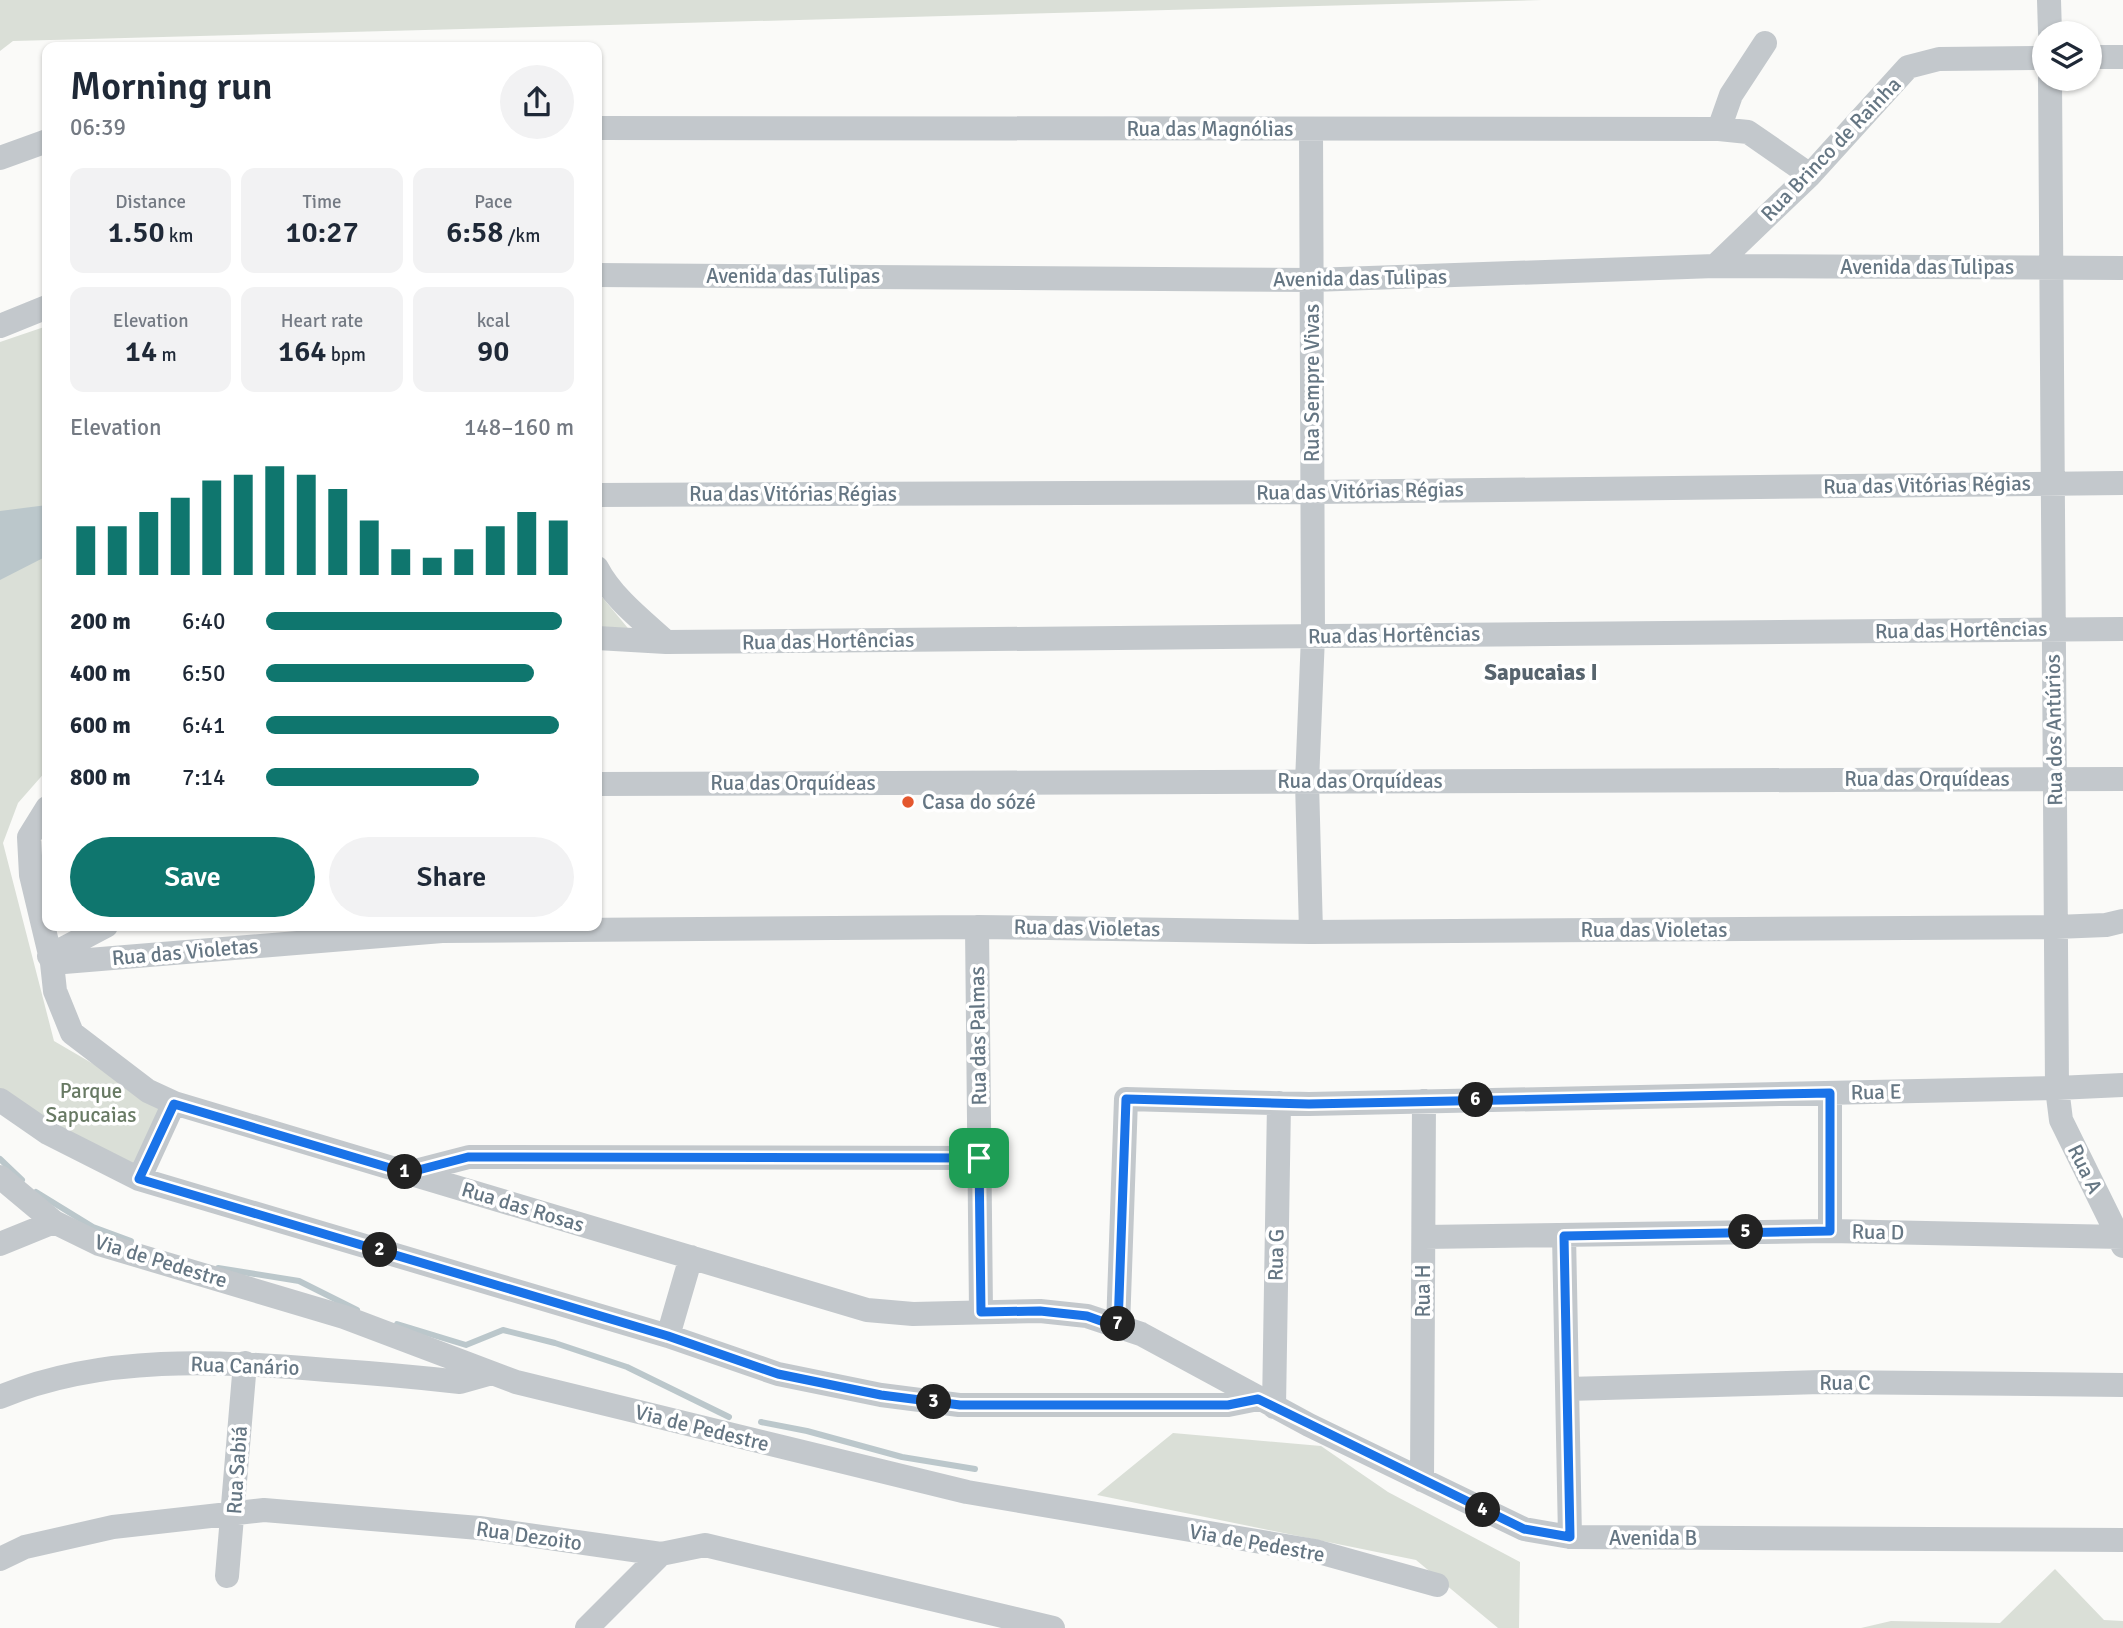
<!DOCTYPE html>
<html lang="en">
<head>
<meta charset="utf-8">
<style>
	body { margin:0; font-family:Signika,sans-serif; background:#f2f2f3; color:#1f2937; height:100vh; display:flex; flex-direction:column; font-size:26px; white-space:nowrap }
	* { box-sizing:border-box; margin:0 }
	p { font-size:23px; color:#747a83 }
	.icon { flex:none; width:38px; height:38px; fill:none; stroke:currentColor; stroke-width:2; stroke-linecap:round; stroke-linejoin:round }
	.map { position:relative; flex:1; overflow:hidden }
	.panel { position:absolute; left:42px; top:42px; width:560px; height:889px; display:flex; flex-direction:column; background:#fff; border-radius:14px; box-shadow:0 2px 5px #0004 }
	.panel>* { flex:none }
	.fabs { position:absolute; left:2032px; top:21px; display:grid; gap:14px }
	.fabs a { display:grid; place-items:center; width:70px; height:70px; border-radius:50%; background:#fff; box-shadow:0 2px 5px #0004; font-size:35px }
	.pin { position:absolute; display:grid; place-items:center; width:60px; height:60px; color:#fff; margin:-30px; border-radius:14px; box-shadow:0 4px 10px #0006 }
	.km { position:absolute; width:35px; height:35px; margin:-18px; border-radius:50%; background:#222; color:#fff; font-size:19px; line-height:35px; text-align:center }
	.round { display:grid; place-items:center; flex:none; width:74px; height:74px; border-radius:37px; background:#f2f2f3 }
	.head { display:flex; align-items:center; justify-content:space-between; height:119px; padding:0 28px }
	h1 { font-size:38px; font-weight:600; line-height:52px }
	.metrics { display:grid; grid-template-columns:repeat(3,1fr); gap:10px; height:119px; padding:7px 28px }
	.metrics div { display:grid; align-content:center; border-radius:14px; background:#f2f2f3; text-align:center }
	.metrics b { font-size:30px; font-weight:600 }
	.metrics small { font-size:19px; font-weight:400 }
	.metrics p { font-size:19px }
	.chart { height:196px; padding:14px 28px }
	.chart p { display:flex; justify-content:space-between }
	.chart svg { width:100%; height:126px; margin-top:7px; stroke:#0f766e; stroke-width:6 }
	.cta { display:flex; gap:14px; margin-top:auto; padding:14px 28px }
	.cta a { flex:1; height:80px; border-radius:42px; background:#0f766e; color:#fff; font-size:28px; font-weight:600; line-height:80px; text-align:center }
	.cta a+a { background:#f2f2f3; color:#1f2937 }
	ul { padding:0 28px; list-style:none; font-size:23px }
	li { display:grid; grid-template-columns:112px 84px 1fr; align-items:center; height:52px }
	li i { height:18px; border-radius:9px; background:#0f766e }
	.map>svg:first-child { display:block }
	.green { fill:#dadfd7 }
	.water { fill:#bbc7cb }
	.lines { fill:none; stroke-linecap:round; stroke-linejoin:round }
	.stream { stroke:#bbc7cb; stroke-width:6 }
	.minor { stroke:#c3c8cc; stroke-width:24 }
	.route-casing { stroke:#fff; stroke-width:14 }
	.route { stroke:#1a73e8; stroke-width:9 }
	.poi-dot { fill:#e4572e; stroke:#fff; stroke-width:2.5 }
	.labels { text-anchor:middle; stroke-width:7; stroke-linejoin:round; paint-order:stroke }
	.street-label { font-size:21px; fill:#657683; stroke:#fff }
	.poi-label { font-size:21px; fill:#657683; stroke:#fff; text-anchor:start }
	.park-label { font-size:21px; fill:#687a64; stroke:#fff }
	.neighbourhood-label { font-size:23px; font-weight:bold; fill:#57646e; stroke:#fff }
</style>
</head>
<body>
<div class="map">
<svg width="2123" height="1628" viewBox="0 0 2123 1628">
	<rect width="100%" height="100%" fill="#fafaf8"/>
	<path class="green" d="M0 0H1542L13 41 0 51Z
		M47 326V770L18 803 3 843 54 1041 167 1107 132 1168 0 1091V342Z
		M597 591 632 633 597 630Z
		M1173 1433 1321 1446 1388 1492 1520 1562 1519 1628H1498L1416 1560 1097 1495Z
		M2055 1569 2104 1620 2123 1621V1628H1861L1891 1621 2000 1623Z"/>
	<path class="water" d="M47 505V556L0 580V511Z"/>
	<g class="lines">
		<path class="stream" d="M0 1159 22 1180
			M36 1192 93 1227 131 1241
			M218 1268 299 1281 357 1310
			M397 1324 466 1345 503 1330 555 1343 627 1367 729 1417
			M761 1422 807 1431 902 1457 975 1469"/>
		<path class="minor" d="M2049 0 2050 33
			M2090 57H2123
			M2050 79 2057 1088 2061 1120 2123 1246
			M597 128 1719 129 1748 132 1810 175
			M1311 129 1313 636 1307 782 1311 932
			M1719 129 1731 95 1765 43
			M0 158 47 141
			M1715 266 1810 175 1908 67 1939 59 2044 58
			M597 275 1312 280 1715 266 2123 268
			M0 326 47 307
			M597 495 1312 492 2123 483
			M597 568C612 597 642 620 666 642
			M597 638 666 642 2123 629
			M597 784 2123 779
			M47 808 29 837 31 875 52 963 55 991 72 1033 148 1091 174 1103 867 1310 913 1314 1040 1311 1087 1316 1141 1334 1309 1425 1524 1529 1570 1537 2123 1540
			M977 927 981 1312
			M49 956 106 926
			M52 963 442 931 977 927 1311 932 2056 927 2106 925 2123 921
			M0 1100 48 1133 139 1179 668 1336 778 1374 881 1395 959 1405H1228L1258 1399
			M407 1173 469 1157 979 1158
			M0 1177 54 1222 99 1244 344 1317 516 1382 967 1492 1315 1551 1437 1585
			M139 1179 174 1103
			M1830 1231V1093
			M1564 1235 1570 1537
			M1424 1237 1830 1231 2123 1237
			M0 1244 54 1222
			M1118 1327 1126 1099 1309 1104 2057 1088 2123 1085
			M668 1336 691 1257
			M1567 1389 1821 1382 2123 1385
			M0 1397C102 1354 219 1361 327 1370 371 1373 416 1377 460 1382L492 1373
			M1274 1407 1279 1103
			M1422 1480 1424 1101
			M0 1559 25 1547 113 1527 264 1510 479 1528 661 1554 705 1545 1053 1628
			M227 1576 245 1363
			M587 1628 661 1554"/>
	</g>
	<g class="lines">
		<defs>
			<path id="route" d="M1830 1093V1231L1564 1236 1570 1537 1524 1529 1258 1399 1228 1405H960L881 1395 778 1374 668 1336 139 1179 174 1104 407 1173 468 1157 979 1158 981 1312 1040 1311 1087 1316 1118 1327 1126 1099 1309 1104Z"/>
		</defs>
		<use href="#route" class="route-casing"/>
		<use href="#route" class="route"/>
	</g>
	<circle class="poi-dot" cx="908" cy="802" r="7"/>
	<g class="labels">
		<g class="street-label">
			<text x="1210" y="136">Rua das Magnólias</text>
			<text transform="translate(1831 149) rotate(-46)" y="7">Rua Brinco de Rainha</text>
			<text x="1927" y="274">Avenida das Tulipas</text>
			<text x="793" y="283">Avenida das Tulipas</text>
			<text transform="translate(1360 278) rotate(-1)" y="7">Avenida das Tulipas</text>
			<text transform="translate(1312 383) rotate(-90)" y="7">Rua Sempre Vivas</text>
			<text transform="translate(1927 485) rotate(-1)" y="7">Rua das Vitórias Régias</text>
			<text transform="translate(1360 491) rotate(-1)" y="7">Rua das Vitórias Régias</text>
			<text x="793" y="501">Rua das Vitórias Régias</text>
			<text transform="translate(1961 630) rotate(-1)" y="7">Rua das Hortências</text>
			<text transform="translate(1394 635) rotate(-1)" y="7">Rua das Hortências</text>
			<text transform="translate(828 641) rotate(-1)" y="7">Rua das Hortências</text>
			<text transform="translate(2054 730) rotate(-91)" y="7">Rua dos Antúrios</text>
			<text x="1927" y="786">Rua das Orquídeas</text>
			<text x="1360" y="788">Rua das Orquídeas</text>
			<text x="793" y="790">Rua das Orquídeas</text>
			<text transform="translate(1087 928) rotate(1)" y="7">Rua das Violetas</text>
			<text x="1654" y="937">Rua das Violetas</text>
			<text transform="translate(185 952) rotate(-5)" y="7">Rua das Violetas</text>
			<text transform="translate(978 1036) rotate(-91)" y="7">Rua das Palmas</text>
			<text transform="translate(1876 1092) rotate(-1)" y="7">Rua E</text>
			<text transform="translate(2085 1169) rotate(64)" y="7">Rua A</text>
			<text transform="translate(523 1207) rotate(17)" y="7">Rua das Rosas</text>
			<text transform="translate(1878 1232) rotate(1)" y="7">Rua D</text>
			<text transform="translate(1276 1255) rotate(-89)" y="7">Rua G</text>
			<text transform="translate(161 1261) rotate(17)" y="7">Via de Pedestre</text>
			<text transform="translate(1423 1291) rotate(-90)" y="7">Rua H</text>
			<text transform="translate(245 1366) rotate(2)" y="7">Rua Canário</text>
			<text x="1845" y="1390">Rua C</text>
			<text transform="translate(702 1428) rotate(14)" y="7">Via de Pedestre</text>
			<text transform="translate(237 1470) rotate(-86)" y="7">Rua Sabiá</text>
			<text transform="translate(529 1536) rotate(8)" y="7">Rua Dezoito</text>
			<text x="1653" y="1545">Avenida B</text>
			<text transform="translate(1257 1543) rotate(10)" y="7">Via de Pedestre</text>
		</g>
		<g class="poi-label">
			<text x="922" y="809">Casa do sózé</text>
		</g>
		<g class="park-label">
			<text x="91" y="1098">Parque<tspan x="91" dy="24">Sapucaias</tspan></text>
		</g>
		<g class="neighbourhood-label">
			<text x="1541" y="680">Sapucaias I</text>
		</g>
	</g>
</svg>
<div class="fabs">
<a><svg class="icon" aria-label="layers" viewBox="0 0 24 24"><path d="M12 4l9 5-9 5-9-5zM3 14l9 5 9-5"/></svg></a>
</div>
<div class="pin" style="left:979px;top:1158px;background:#1e9e55"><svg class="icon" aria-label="arrive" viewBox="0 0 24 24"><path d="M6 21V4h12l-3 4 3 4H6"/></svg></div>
<b class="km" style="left:405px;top:1172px">1</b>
<b class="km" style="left:380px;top:1250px">2</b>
<b class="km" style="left:934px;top:1402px">3</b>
<b class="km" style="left:1483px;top:1510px">4</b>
<b class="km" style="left:1746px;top:1232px">5</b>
<b class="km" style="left:1476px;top:1100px">6</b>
<b class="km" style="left:1118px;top:1324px">7</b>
<section class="panel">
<div class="head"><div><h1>Morning run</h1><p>06:39</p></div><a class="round"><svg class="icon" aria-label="share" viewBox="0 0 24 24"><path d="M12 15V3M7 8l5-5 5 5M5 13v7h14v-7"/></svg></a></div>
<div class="metrics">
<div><p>Distance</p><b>1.50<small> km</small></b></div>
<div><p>Time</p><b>10:27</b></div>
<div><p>Pace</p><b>6:58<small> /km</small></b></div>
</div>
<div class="metrics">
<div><p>Elevation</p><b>14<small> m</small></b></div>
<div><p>Heart rate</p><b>164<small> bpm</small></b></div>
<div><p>kcal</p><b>90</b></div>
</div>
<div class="chart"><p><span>Elevation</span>148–160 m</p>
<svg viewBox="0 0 160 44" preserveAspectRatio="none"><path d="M5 44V27M15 44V27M25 44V22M35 44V17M45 44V11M55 44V9M65 44V6M75 44V9M85 44V14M95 44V25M105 44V35M115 44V38M125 44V35M135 44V27M145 44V22M155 44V25"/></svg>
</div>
<ul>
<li><b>200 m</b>6:40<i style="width:96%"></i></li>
<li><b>400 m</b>6:50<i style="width:87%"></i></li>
<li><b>600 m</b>6:41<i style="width:95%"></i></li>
<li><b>800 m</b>7:14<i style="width:69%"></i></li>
</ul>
<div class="cta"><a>Save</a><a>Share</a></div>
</section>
</div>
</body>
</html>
